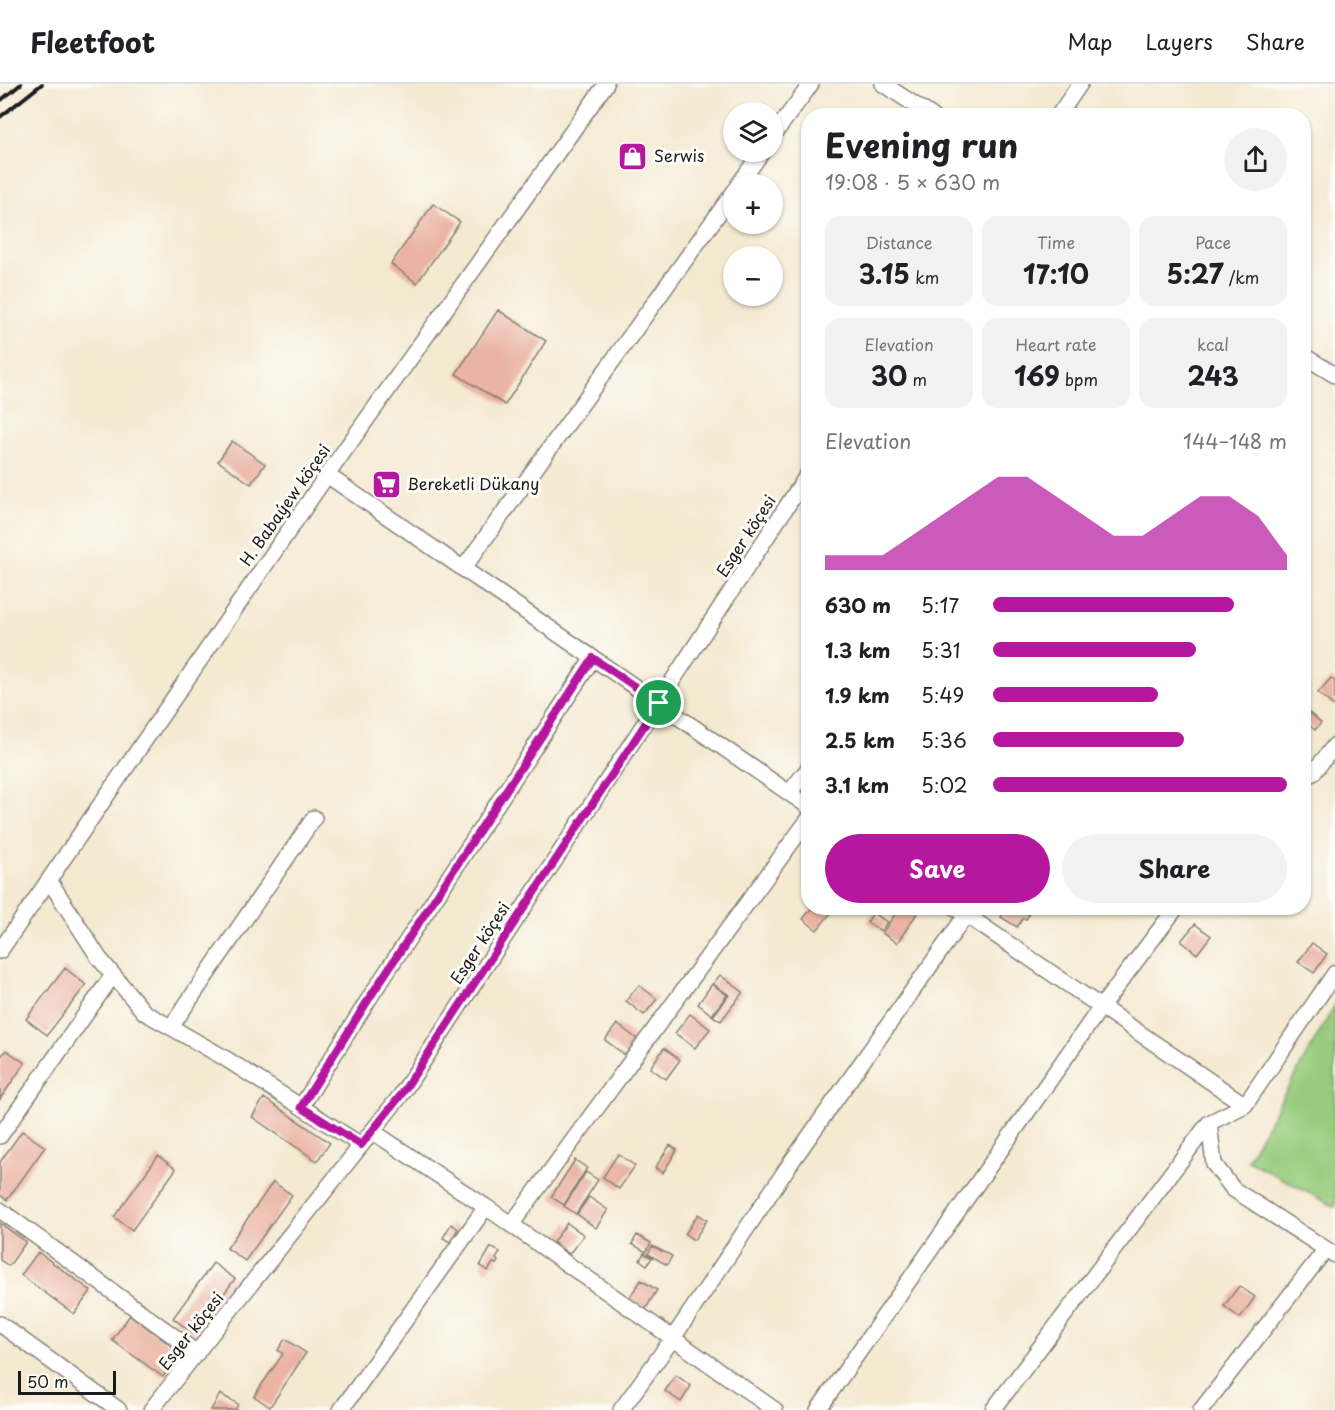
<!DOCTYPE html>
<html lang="en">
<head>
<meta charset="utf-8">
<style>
	body { margin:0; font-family:"Playpen Sans",sans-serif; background:#f2f2f2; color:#202124; height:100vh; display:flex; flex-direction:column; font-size:22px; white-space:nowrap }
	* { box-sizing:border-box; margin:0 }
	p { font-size:20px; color:#757577 }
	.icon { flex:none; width:33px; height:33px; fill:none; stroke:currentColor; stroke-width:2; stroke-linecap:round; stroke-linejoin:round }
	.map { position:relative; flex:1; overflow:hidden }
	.sheet { position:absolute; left:801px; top:24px; width:510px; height:807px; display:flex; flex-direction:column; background:#fff; border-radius:24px; box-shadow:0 2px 4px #0004 }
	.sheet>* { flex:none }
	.tools { position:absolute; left:723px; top:18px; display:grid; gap:12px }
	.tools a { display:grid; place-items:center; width:60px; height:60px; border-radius:50%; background:#fff; box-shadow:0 2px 4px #0004; font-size:30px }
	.scale { position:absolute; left:18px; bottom:15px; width:98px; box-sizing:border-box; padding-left:6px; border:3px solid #1c1c1c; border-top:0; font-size:16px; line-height:21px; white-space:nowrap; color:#1c1c1c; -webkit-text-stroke:4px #fdfcf7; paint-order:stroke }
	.pin { position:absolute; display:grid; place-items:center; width:51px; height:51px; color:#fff; margin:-26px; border:3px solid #fff; border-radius:50%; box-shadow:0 2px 6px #0007 }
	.round { display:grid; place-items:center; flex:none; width:63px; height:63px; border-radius:32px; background:#f2f2f2 }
	.headline { display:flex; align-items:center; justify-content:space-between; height:102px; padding:0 24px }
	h1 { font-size:33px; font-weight:700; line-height:45px }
	.figures { display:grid; grid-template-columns:repeat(3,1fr); gap:9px; height:102px; padding:6px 24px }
	.figures div { display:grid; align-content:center; border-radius:15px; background:#f2f2f2; text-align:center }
	.figures b { font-size:26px; font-weight:700 }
	.figures small { font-size:16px; font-weight:400 }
	.figures p { font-size:16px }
	.chart { height:168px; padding:12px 24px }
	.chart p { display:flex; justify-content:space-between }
	.chart svg { width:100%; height:108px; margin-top:6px; fill:#b5179e; opacity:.7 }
	.action { display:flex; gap:12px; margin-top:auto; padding:12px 24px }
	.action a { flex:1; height:69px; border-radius:36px; background:#b5179e; color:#fff; font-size:24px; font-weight:700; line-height:69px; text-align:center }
	.action a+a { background:#f2f2f2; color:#202124 }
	ul { padding:0 24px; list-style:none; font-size:20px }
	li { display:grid; grid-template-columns:96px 72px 1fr; align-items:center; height:45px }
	li i { height:15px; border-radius:8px; background:#b5179e }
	header { display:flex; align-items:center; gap:36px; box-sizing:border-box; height:84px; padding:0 30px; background:#fff; border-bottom:2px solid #e0e0e0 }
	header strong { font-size:28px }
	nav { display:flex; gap:33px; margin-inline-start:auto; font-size:21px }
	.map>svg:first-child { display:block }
	.green { fill:#97cc7e; stroke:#5a744d; stroke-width:1.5 }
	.building { fill:#eab3a3 }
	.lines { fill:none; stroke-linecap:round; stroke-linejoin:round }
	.minor-casing { stroke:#888276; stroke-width:18 }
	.minor { stroke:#fff; stroke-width:15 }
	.rail { stroke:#1c1c1c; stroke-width:4 }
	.route-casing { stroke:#fff; stroke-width:12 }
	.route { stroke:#b5179e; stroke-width:8 }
	.labels { text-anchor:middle; stroke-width:6; stroke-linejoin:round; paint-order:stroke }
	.poi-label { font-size:16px; fill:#1c1c1c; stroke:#fdfcf7; text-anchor:start }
	.street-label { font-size:16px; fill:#1c1c1c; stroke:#fdfcf7 }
</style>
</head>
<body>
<header>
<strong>Fleetfoot</strong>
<nav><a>Map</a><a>Layers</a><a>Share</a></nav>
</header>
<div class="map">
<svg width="1335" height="1326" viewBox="0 0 1335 1326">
	<rect width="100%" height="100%" fill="#fdfcf7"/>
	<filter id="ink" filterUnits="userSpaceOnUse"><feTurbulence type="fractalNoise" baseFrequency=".0167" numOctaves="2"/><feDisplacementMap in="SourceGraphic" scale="12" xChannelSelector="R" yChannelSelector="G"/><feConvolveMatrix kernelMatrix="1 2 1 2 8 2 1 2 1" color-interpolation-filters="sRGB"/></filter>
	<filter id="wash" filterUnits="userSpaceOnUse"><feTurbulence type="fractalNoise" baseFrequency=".008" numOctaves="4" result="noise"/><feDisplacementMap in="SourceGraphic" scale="24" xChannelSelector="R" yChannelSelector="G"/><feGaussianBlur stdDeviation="1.35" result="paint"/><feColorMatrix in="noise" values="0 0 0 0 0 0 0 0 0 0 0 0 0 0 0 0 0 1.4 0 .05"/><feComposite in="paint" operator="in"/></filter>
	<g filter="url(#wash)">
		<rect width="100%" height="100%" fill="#f4e9d1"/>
		<path class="green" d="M1335 921V1123L1247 1076Z"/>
		<g id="blocks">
			<path class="building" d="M433 120 460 138 417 199 391 180Z
				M498 226 546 257 505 321 456 290Z
				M232 357 265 380 251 400 218 377Z
				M1331 594 1335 597V623L1318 609Z
				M1304 624 1321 639 1315 646 1304 637Z
				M812 824H835L817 846 803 835Z
				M899 824H917L920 825 897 859 882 849Z
				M1007 824H1030L1026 829 1029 831 1026 835 1023 834 1017 843 1001 833Z
				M873 829 887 838 881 847 867 838Z
				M1195 840 1211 852 1197 870 1181 857Z
				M1312 859 1327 870 1314 889 1298 878Z
				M65 884 86 901 47 951 26 935Z
				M720 891 743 908 721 937 713 932 729 911 713 900Z
				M712 900 727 911 712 931 698 920Z
				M639 901 657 915 644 931 626 917Z
				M690 930 710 945 695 964 675 949Z
				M617 940 637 955 625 971 605 956Z
				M664 964 680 976 666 995 650 984Z
				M6 966 25 979 0 1015V974Z
				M264 1014 330 1059 317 1077 252 1033Z
				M22 1047 45 1063 7 1116 0 1111V1078Z
				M670 1061 677 1066 663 1089 655 1084Z
				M618 1070 635 1082 619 1105 603 1093Z
				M158 1072 176 1085 132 1146 114 1133Z
				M575 1076 587 1084 564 1121 551 1113Z
				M586 1088 598 1096 576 1130 564 1122Z
				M273 1098 292 1111 245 1177 227 1164Z
				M589 1113 608 1126 596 1144 577 1130Z
				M698 1130 707 1136 694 1156 685 1150Z
				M0 1139 26 1158 9 1182 0 1176Z
				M567 1139 584 1151 569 1170 553 1158Z
				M451 1140 458 1145 450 1158 443 1154Z
				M637 1151 651 1159 646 1168 632 1160Z
				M652 1162 672 1172 667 1181 648 1170Z
				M491 1163 500 1168 496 1175 498 1177 496 1180 493 1179 488 1187 480 1182Z
				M38 1168 91 1207 74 1230 21 1191Z
				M644 1169 652 1174 647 1181 640 1176Z
				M213 1179 235 1195 194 1250 173 1234Z
				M641 1196 657 1206 645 1226 628 1216Z
				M1239 1202 1255 1213 1240 1234 1224 1222Z
				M130 1231 181 1269 163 1293 112 1256Z
				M285 1255 306 1269 270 1323 254 1312 283 1270 278 1266Z
				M676 1291 691 1302 681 1318 665 1307Z
				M220 1310 238 1320 235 1326H211Z"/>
		</g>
	</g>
	<g filter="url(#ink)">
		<use href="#blocks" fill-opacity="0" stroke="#888276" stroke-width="1.5"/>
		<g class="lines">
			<defs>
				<path id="minor" d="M883 0 932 32
					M1058 32 1080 0
					M772 53 811 0
					M739 100 762 68
					M1304 272 1335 291
					M327 391 808 722
					M463 485 734 108
					M1304 693 1313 689 1335 661
					M789 709 808 685
					M49 796 99 874 144 928 223 973 361 1061
					M956 824 1245 1021
					M0 867 327 391 606 0
					M1335 889 1245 1021 1209 1039 1214 1080 1233 1105 1335 1171
					M171 943 314 734
					M301 1023 372 910 593 574
					M372 1047 486 1123 775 1326
					M0 1052 113 891
					M0 1126 197 1269
					M511 1141 808 736
					M0 1240 119 1326
					M151 1326 401 1011 808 390
					M341 1326 486 1123
					M621 1326 673 1254 792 1077 971 824
					M818 1326 1101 923 1176 824
					M993 1326 1209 1039
					M1201 1326 1326 1165"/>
			</defs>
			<use href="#minor" class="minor-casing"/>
			<use href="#minor" class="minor"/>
			<path class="rail" d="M0 17 21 0
				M0 33 42 0"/>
		</g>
	</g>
	<g class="lines" filter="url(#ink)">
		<defs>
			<path id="route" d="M593 574 659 619 401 1011 361 1061 301 1023 372 910Z"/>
		</defs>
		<use href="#route" class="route-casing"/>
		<use href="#route" class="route"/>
	</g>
	<defs>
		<symbol id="shop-square" viewBox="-11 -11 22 22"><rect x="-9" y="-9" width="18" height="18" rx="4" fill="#b5179e" stroke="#fdfcf7"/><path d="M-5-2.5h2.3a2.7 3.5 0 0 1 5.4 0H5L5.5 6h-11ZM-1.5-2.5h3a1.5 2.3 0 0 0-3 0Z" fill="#fff"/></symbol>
		<symbol id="supermarket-square" viewBox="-11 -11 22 22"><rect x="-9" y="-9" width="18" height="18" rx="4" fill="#b5179e" stroke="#fdfcf7"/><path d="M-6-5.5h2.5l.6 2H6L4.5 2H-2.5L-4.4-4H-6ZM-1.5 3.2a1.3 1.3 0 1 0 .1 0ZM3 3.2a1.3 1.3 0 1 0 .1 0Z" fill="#fff"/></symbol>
	</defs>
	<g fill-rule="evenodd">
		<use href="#shop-square" x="616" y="56" width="33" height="33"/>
		<use href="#supermarket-square" x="370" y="384" width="33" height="33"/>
	</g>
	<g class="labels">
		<g class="poi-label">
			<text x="654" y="78">Serwis</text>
			<text x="407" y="406">Bereketli Dükany</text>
		</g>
		<g class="street-label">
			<text transform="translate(285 421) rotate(-55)" y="6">H. Babaýew köçesi</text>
			<text transform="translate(746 452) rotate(-57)" y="6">Esger köçesi</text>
			<text transform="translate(480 859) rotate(-57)" y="6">Esger köçesi</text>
			<text transform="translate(191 1247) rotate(-52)" y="6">Esger köçesi</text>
		</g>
	</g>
</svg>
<div class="tools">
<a><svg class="icon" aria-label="layers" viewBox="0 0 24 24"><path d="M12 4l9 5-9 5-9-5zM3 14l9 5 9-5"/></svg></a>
<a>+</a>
<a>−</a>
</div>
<div class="scale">50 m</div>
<div class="pin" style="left:659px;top:619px;background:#1e9e55"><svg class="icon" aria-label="arrive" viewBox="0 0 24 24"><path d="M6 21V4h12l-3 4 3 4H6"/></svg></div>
<section class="sheet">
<div class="headline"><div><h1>Evening run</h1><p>19:08 · 5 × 630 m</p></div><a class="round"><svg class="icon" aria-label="share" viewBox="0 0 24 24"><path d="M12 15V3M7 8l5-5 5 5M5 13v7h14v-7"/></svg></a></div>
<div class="figures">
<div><p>Distance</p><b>3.15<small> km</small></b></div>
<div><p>Time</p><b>17:10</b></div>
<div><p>Pace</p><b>5:27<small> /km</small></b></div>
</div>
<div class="figures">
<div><p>Elevation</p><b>30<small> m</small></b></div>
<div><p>Heart rate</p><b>169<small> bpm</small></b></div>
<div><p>kcal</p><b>243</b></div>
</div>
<div class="chart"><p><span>Elevation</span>144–148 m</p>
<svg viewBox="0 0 160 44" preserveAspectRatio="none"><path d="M0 44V38L10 38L20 38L30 30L40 22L50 14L60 6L70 6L80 14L90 22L100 30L110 30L120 22L130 14L140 14L150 22L160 38V44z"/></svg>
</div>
<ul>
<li><b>630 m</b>5:17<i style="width:82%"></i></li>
<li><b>1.3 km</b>5:31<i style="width:69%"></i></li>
<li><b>1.9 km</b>5:49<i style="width:56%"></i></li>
<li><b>2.5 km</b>5:36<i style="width:65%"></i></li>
<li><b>3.1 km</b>5:02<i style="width:100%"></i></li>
</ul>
<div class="action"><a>Save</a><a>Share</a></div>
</section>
</div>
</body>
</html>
